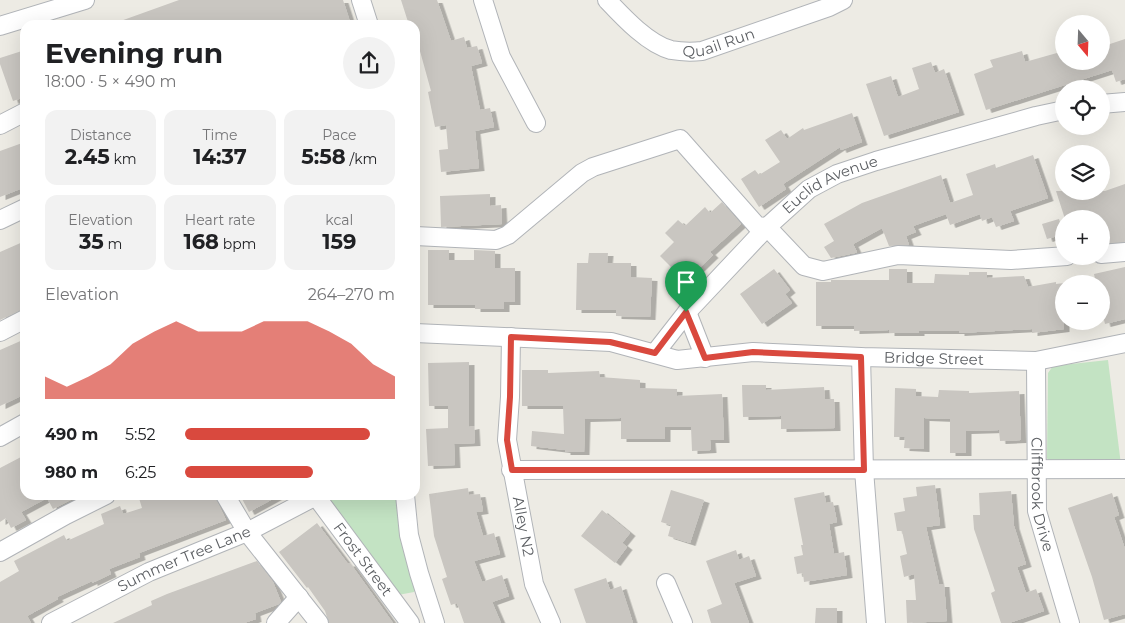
<!DOCTYPE html>
<html lang="en">
<head>
<meta charset="utf-8">
<style>
	body { margin:0; font-family:Montserrat,sans-serif; background:#f2f2f2; color:#202124; height:100vh; display:flex; flex-direction:column; font-size:19px; white-space:nowrap }
	* { box-sizing:border-box; margin:0 }
	p { font-size:16px; color:#757577 }
	.icon { flex:none; width:28px; height:28px; fill:none; stroke:currentColor; stroke-width:2; stroke-linecap:round; stroke-linejoin:round }
	.map { position:relative; flex:1; overflow:hidden }
	.details { position:absolute; left:20px; top:20px; width:400px; height:480px; display:flex; flex-direction:column; background:#fff; border-radius:15px; box-shadow:0 5px 20px #0002 }
	.details>* { flex:none }
	.needle { width:32px; rotate:161deg }
	.fabs { position:absolute; left:1055px; top:15px; display:grid; gap:10px }
	.fabs a { display:grid; place-items:center; width:55px; height:55px; border-radius:50%; background:#fff; box-shadow:0 5px 20px #0002; font-size:25px }
	.pin { position:absolute; display:grid; place-items:center; width:42px; height:42px; color:#fff; margin:-51px -21px; border-radius:50% 50% 50% 0; rotate:-45deg; box-shadow:0 0 5px #0007 }
	.pin .icon { rotate:45deg }
	.round { display:grid; place-items:center; flex:none; width:52px; height:52px; border-radius:26px; background:#f2f2f2 }
	.summary { display:flex; align-items:center; justify-content:space-between; height:85px; padding:0 25px }
	h1 { font-size:28px; font-weight:700; line-height:38px }
	.figures { display:grid; grid-template-columns:repeat(3,1fr); gap:8px; height:85px; padding:5px 25px }
	.figures div { display:grid; align-content:center; border-radius:12px; background:#f2f2f2; text-align:center }
	.figures b { font-size:21px; font-weight:700 }
	.figures small { font-size:14px; font-weight:400 }
	.figures p { font-size:14px }
	.chart { height:140px; padding:10px 25px }
	.chart p { display:flex; justify-content:space-between }
	.chart svg { width:100%; height:90px; margin-top:5px; fill:#d9493e; opacity:.7 }
	ul { padding:0 25px; list-style:none; font-size:16px }
	li { display:grid; grid-template-columns:80px 60px 1fr; align-items:center; height:38px }
	li i { height:12px; border-radius:6px; background:#d9493e }
	.map>svg:first-child { display:block }
	.green { fill:#c3e3c3 }
	.building { fill:#c9c6c1; filter:url(#shadow) }
	.lines { fill:none; stroke-linecap:round; stroke-linejoin:round }
	.minor-casing { stroke:#b1b4b8; stroke-width:20 }
	.minor { stroke:#fff; stroke-width:18 }
	.route-casing { stroke:#fff; stroke-width:10 }
	.route { stroke:#d9493e; stroke-width:6 }
	.labels { text-anchor:middle; stroke-width:5; stroke-linejoin:round; paint-order:stroke }
	.street-label { font-size:15px; fill:#5c5f63; stroke:#fff }
</style>
</head>
<body>
<div class="map">
<svg width="1125" height="623" viewBox="0 0 1125 623">
	<defs>
		<filter id="shadow"><feDropShadow dx="5.5" dy="3" stdDeviation="0" flood-color="#0004"/></filter>
	</defs>
	<rect width="100%" height="100%" fill="#edebe4"/>
	<path class="green" d="M1108 360 1121 465 1049 462 1047 458 1048 373 1053 366Z
		M325 495H398L416 589 414 592 398 595Z"/>
	<path class="building" d="M179 0H343L351 25H116L115 23Z
		M401 0H437L451 41 464 37 467 48 477 46 482 63 471 66 480 110 490 108 494 127 475 131 479 168 441 172 439 150 448 149 446 125 435 127 428 92 431 91 415 33V25H409Z
		M1125 39V79L1116 82 1112 70 986 110 974 74 993 67 990 60 1022 51 1025 62 1064 51V61H1101V47Z
		M25 50V97L13 101 0 64V58Z
		M931 62 935 73 944 69 959 112 884 136 866 84 891 76 898 97 919 89 912 68Z
		M852 113 862 142 841 150 840 147 783 184 786 189 759 207 741 179 755 170 759 175 780 162 765 140 781 130 787 139 803 128 804 130Z
		M25 142V175L21 176 25 187 0 197V151Z
		M1033 155 1048 198 1010 211 1014 221 996 227 992 217 982 221 980 214 950 225 946 214 913 226 916 232 906 236 909 245 889 246 882 228 853 244 857 252 855 253 831 258 824 247 834 241 824 224 862 203 941 175 950 203 973 195 966 174 995 164 996 168Z
		M1125 184V242L1101 243V219H1065L1056 191H1105Z
		M490 194V206L501 205 502 224 441 227 440 196Z
		M722 202 741 224 710 252 713 255 691 276 686 270 680 276 660 256 674 242 665 233 678 220 685 226 705 207 710 213Z
		M1059 219 1064 234 1047 239 1042 224Z
		M25 241V308L0 320V252Z
		M428 250H449V260H474V250L495 251V268H515V302H504V309H475V305H428Z
		M589 253H608L607 263H631V277L652 278 650 317 616 316V310H576L577 263H588Z
		M1125 267V319L1105 324 1101 307V284H1096L1094 274Z
		M774 269 790 290 785 294 792 303 762 324 740 294Z
		M889 269H907V283H934L935 274 969 275V272H987V278L1024 276 1028 287 1056 282V284L1064 283V329L1032 333V329L959 333V331H919V333H889V330L854 331V326H816V282H831V280H889Z
		M25 339V394L0 406V350Z
		M469 362V427L474 426 475 443 454 444 455 465 428 466 426 429 448 428V406H429L428 363Z
		M522 370H548V373L599 371 600 377 640 380V388L677 389V396L722 394 724 440H710L711 450 692 451 691 427H665V439H621V418L585 419 584 452H565V450L531 446 532 431 564 434 563 406H522Z
		M742 385H766V390L824 387 825 399H834L835 428 781 429V416L743 417Z
		M895 388 916 389V396L938 397 939 390 969 391V393L1019 391 1021 440 1000 441 999 430 966 431V453H950V419L924 418V449L904 448 905 437H894Z
		M21 457 25 465V495H80L53 509 47 498 21 512 26 520 11 528 6 518 0 522V468Z
		M935 485 940 525 926 527 939 584H944L947 621 907 623 906 600H916L914 574 904 577 900 556 907 554 902 531H897L894 513 905 511 903 498 917 496 916 487Z
		M468 488 469 495 480 494 483 511 476 512 483 536 494 533 500 554 474 561 482 582 502 575 509 596 492 602 501 623H464L457 603 451 605 442 579 447 577 434 536 429 494Z
		M671 490 704 500 690 543 668 536 671 525 661 522Z
		M1011 491 1014 526 1026 564 1017 567 1026 593 1036 589 1044 611 1009 623H1001L991 593 995 591 974 529 973 515H980L979 493Z
		M824 492 826 503 833 502 837 522 829 524 834 554 844 552 847 575 804 582 803 573 797 574 794 557 803 555 801 545H803L794 498Z
		M1112 493 1119 515 1114 517 1125 549V614L1104 620 1092 577 1068 508Z
		M138 495H214L226 520 139 553 140 557 109 569 111 574 92 583V581L57 597 58 599 27 616 31 623H0V582L19 571 14 561 64 535 67 541 104 524 101 514 120 506 123 514 142 508Z
		M240 495H280L249 512Z
		M602 510 630 533 622 543 627 547 615 563 581 536Z
		M317 523 348 564 350 563 393 623H329L325 611 308 587 307 588 279 552Z
		M736 550 739 560 749 556 756 576 734 583 749 623H711L707 610 722 604 706 561Z
		M257 561 273 582 281 602 279 604 255 613 256 619 244 623H113L152 605 151 601 167 594Z
		M606 578 610 590 621 586 633 623H586L574 589Z
		M816 608H837V623H815Z"/>
	<g class="lines">
		<defs>
			<g id="minor">
				<path d="M361 0 369 25"/>
				<path d="M483 0 501 57 536 123"/>
				<path id="s1" d="M607 0C623 17 648 44 671 50 682 52 692 52 702 51L829 7 843 0"/>
				<path d="M0 26 85 0"/>
				<path d="M1101 104 1125 102"/>
				<path d="M0 125 25 112"/>
				<path d="M0 220 25 208"/>
				<path d="M415 236 496 240 508 235 582 173 593 167 680 139 757 226 767 227 804 266 823 271 898 255 1011 260 1067 256"/>
				<path d="M1101 254 1125 252"/>
				<path d="M687 312 705 358"/>
				<path d="M0 332 25 319"/>
				<path id="s2" d="M415 333 611 342 677 360 753 352 861 357 1036 361 1125 343"/>
				<path id="s3" d="M511 337 510 397 507 440 534 584 551 623"/>
				<path id="s4" d="M655 353 687 312 767 227 809 189 837 174 876 161 1036 116 1064 110"/>
				<path d="M861 357 864 470 876 623"/>
				<path id="s5" d="M1036 361 1037 511 1070 623"/>
				<path d="M0 437 25 423"/>
				<path d="M511 470 1125 469"/>
				<path d="M225 495 247 532 319 623"/>
				<path id="s6" d="M315 495 410 623"/>
				<path d="M405 495 409 535 419 573 435 623"/>
				<path d="M0 552 66 515 106 495"/>
				<path d="M666 583 683 623"/>
				<path id="s7" d="M51 623 149 572 247 532 316 496"/>
				<path d="M276 623 299 597"/>
			</g>
		</defs>
		<use href="#minor" class="minor-casing"/>
		<use href="#minor" class="minor"/>
	</g>
	<g class="lines">
		<defs>
			<path id="route" d="M686 312 705 358 753 352 861 357 864 470H512L507 440 510 397 511 337 610 342 655 353Z"/>
		</defs>
		<use href="#route" class="route-casing"/>
		<use href="#route" class="route"/>
	</g>
	<g class="labels">
		<g class="street-label">
			<text dy="5" stroke="none"><textPath href="#s1" startOffset="131">Quail Run</textPath></text>
			<text dy="5" stroke="none"><textPath href="#s4" startOffset="246">Euclid Avenue</textPath></text>
			<text dy="5" stroke="none"><textPath href="#s2" startOffset="522">Bridge Street</textPath></text>
			<text dy="5" stroke="none"><textPath href="#s5" startOffset="134">Cliffbrook Drive</textPath></text>
			<text dy="5" stroke="none"><textPath href="#s3" startOffset="191">Alley N2</textPath></text>
			<text dy="5" stroke="none"><textPath href="#s7" startOffset="148">Summer Tree Lane</textPath></text>
			<text dy="5" stroke="none"><textPath href="#s6" startOffset="80">Frost Street</textPath></text>
		</g>
	</g>
</svg>
<div class="fabs">
<a><svg class="needle" viewBox="-14 -14 28 28"><path d="M0-13l5 13h-10z" fill="#e53935"/><path d="M0 13l5-13h-10z" fill="#757577"/></svg></a>
<a><svg class="icon" aria-label="locate" viewBox="0 0 24 24"><circle cx="12" cy="12" r="6"/><path d="M12 2v4M12 18v4M2 12h4M18 12h4"/></svg></a>
<a><svg class="icon" aria-label="layers" viewBox="0 0 24 24"><path d="M12 4l9 5-9 5-9-5zM3 14l9 5 9-5"/></svg></a>
<a>+</a>
<a>−</a>
</div>
<div class="pin" style="left:686px;top:312px;background:#1e9e55"><svg class="icon" aria-label="arrive" viewBox="0 0 24 24"><path d="M6 21V4h12l-3 4 3 4H6"/></svg></div>
<section class="details">
<div class="summary"><div><h1>Evening run</h1><p>18:00 · 5 × 490 m</p></div><a class="round"><svg class="icon" aria-label="share" viewBox="0 0 24 24"><path d="M12 15V3M7 8l5-5 5 5M5 13v7h14v-7"/></svg></a></div>
<div class="figures">
<div><p>Distance</p><b>2.45<small> km</small></b></div>
<div><p>Time</p><b>14:37</b></div>
<div><p>Pace</p><b>5:58<small> /km</small></b></div>
</div>
<div class="figures">
<div><p>Elevation</p><b>35<small> m</small></b></div>
<div><p>Heart rate</p><b>168<small> bpm</small></b></div>
<div><p>kcal</p><b>159</b></div>
</div>
<div class="chart"><p><span>Elevation</span>264–270 m</p>
<svg viewBox="0 0 160 44" preserveAspectRatio="none"><path d="M0 44V33L10 38L20 33L30 27L40 17L50 11L60 6L70 11L80 11L90 11L100 6L110 6L120 6L130 11L140 17L150 27L160 33V44z"/></svg>
</div>
<ul>
<li><b>490 m</b>5:52<i style="width:88%"></i></li>
<li><b>980 m</b>6:25<i style="width:61%"></i></li>
</ul>
</section>
</div>
</body>
</html>
